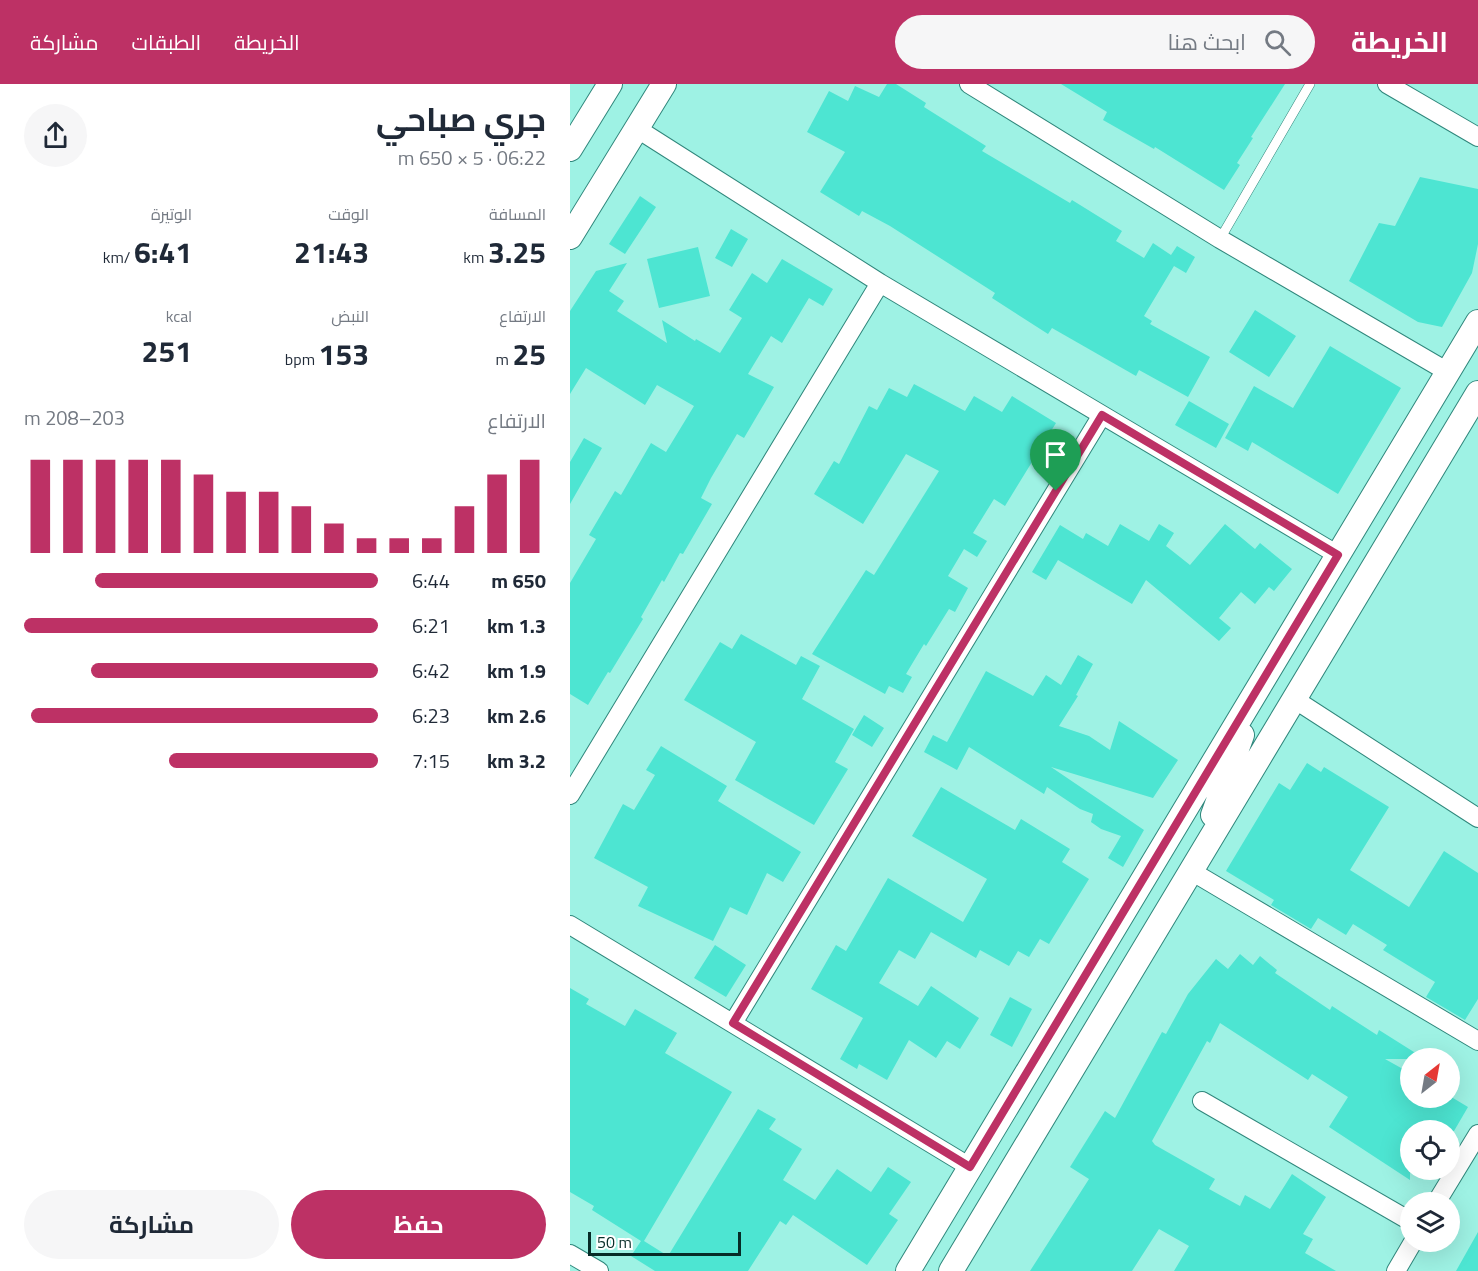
<!DOCTYPE html>
<html lang="ar">
<head>
<meta charset="utf-8">
<style>
	body { margin:0; font-family:"Titillium Web",Cairo,sans-serif; background:#f6f6f7; color:#1f2937; direction:rtl; height:100vh; display:flex; flex-direction:column; font-size:22px; white-space:nowrap }
	* { box-sizing:border-box; margin:0 }
	p { font-size:20px; color:#747a83 }
	.icon { flex:none; width:33px; height:33px; fill:none; stroke:currentColor; stroke-width:2; stroke-linecap:round; stroke-linejoin:round }
	.map { position:relative; flex:1; overflow:hidden; direction:ltr }
	.drawer { display:flex; flex-direction:column; background:#fff; width:570px }
	.drawer>* { flex:none }
	.needle { width:39px; rotate:31deg }
	.controls { position:absolute; left:830px; top:964px; display:grid; gap:12px }
	.controls a { display:grid; place-items:center; width:60px; height:60px; border-radius:50%; background:#fff; box-shadow:0 6px 24px #0002; font-size:30px }
	.scale { position:absolute; left:18px; bottom:15px; width:153px; box-sizing:border-box; padding-left:6px; border:3px solid #062c27; border-top:0; font-size:16px; line-height:21px; white-space:nowrap; color:#062c27; -webkit-text-stroke:4px #fff; paint-order:stroke }
	.pin { position:absolute; display:grid; place-items:center; width:51px; height:51px; color:#fff; margin:-62px -26px; border-radius:50% 50% 50% 0; rotate:-45deg; box-shadow:0 0 6px #0007 }
	.pin .icon { rotate:45deg }
	.round { display:grid; place-items:center; flex:none; width:63px; height:63px; border-radius:32px; background:#f6f6f7 }
	.overview { display:flex; align-items:center; justify-content:space-between; height:102px; padding:0 24px }
	h1 { font-size:33px; font-weight:700; line-height:45px }
	.metrics { display:grid; grid-template-columns:repeat(3,1fr); gap:9px; height:102px; padding:6px 24px }
	.metrics div { display:grid; align-content:center }
	.metrics b { font-size:30px; font-weight:700 }
	.metrics small { font-size:16px; font-weight:400 }
	.metrics p { font-size:16px }
	.chart { height:168px; padding:12px 24px }
	.chart p { display:flex; justify-content:space-between }
	.chart svg { width:100%; height:108px; margin-top:6px; stroke:#bd3165; stroke-width:6 }
	.cta { display:flex; gap:12px; margin-top:auto; padding:12px 24px }
	.cta a { flex:1; height:69px; border-radius:36px; background:#bd3165; color:#fff; font-size:24px; font-weight:700; line-height:69px; text-align:center }
	.cta a+a { background:#f6f6f7; color:#1f2937 }
	ul { padding:0 24px; list-style:none; font-size:20px }
	li { display:grid; grid-template-columns:96px 72px 1fr; align-items:center; height:45px }
	li i { height:15px; border-radius:8px; background:#bd3165 }
	header { display:flex; align-items:center; gap:36px; box-sizing:border-box; height:84px; padding:0 30px; background:#bd3165; color:#fff }
	header strong { font-size:28px }
	nav { display:flex; gap:33px; margin-inline-start:auto; font-size:21px }
	.search { width:420px; height:54px; background:#f6f6f7; display:flex; align-items:center; gap:15px; box-sizing:border-box; padding:0 21px; border-radius:33px; color:#747a83; font-size:22px }
	main { display:flex; flex:1; min-height:0 }
	.map>svg:first-child { display:block }
	.building { fill:#4de5d2 }
	.lines { fill:none; stroke-linecap:round; stroke-linejoin:round }
	.lane-casing { stroke:#30877c; stroke-width:10 }
	.street-casing { stroke:#30877c; stroke-width:20 }
	.secondary-casing { stroke:#30877c; stroke-width:26 }
	.lane { stroke:#fff; stroke-width:9 }
	.street { stroke:#fff; stroke-width:18 }
	.secondary { stroke:#fff; stroke-width:24 }
	.route-casing { stroke:#fff; stroke-width:12 }
	.route { stroke:#bd3165; stroke-width:8 }
</style>
</head>
<body>
<header>
<strong>الخريطة</strong>
<div class="search"><svg class="icon" aria-label="search" viewBox="0 0 24 24"><circle cx="10" cy="10" r="6"/><path d="M15 15l6 6"/></svg>ابحث هنا</div>
<nav><a>الخريطة</a><a>الطبقات</a><a>مشاركة</a></nav>
</header>
<main>
<div class="map">
<svg width="908" height="1187" viewBox="0 0 908 1187">
	<rect width="100%" height="100%" fill="#9ef2e4"/>
	<path class="building" d="M317 0H326L356 19 354 23 416 62 412 67 500 119 502 116 552 147 546 157 574 174 583 159 601 171 607 162 625 173 616 189 604 182 574 232 582 237 580 240 640 273 618 313 569 286 566 292 482 244 478 250 422 214 425 209 320 142 292 127 289 132 250 108 275 68 237 48 259 7 278 17 285 2 309 13Z
		M491 0H715L681 53 683 54 667 79 670 81 654 106 585 63 584 65 533 36 537 28Z
		M850 93 908 105V160L902 189 872 243 848 238 779 197 809 139 825 142Z
		M70 112 86 123 55 170 39 160Z
		M161 145 178 155 162 183 145 174Z
		M128 163 140 212 89 224 77 175Z
		M212 175 263 205 253 222 239 214 212 259 201 252 178 290 204 303 174 354 167 350 141 394 131 414 142 420 113 470 110 469 94 498 92 496 71 533 73 535 40 589 38 588 18 621 0 610V499L26 455 19 451 45 407 51 411 81 359 96 368 124 322 87 301 75 321 16 284 0 310V227L26 187 57 179 39 207 54 217 47 227 97 259 92 236 125 257 126 255 150 269 172 234 159 226 182 189 197 199Z
		M685 226 726 252 699 293 659 268Z
		M760 262 831 304 768 410 682 358 678 367 655 354 684 302 723 324Z
		M344 300 395 327 404 312 432 328 442 312 486 339 435 422 424 415 403 449 417 457 407 473 394 465 378 492 398 504 385 528 379 525 356 562 354 560 336 590 342 593 333 609 319 602 315 610 242 570 296 486 304 491 369 387 336 370 293 440 244 410 264 377 269 380 299 322 307 326 319 304 337 313Z
		M619 317 659 340 646 364 605 341Z
		M14 354 32 364 0 420V378Z
		M550 440 579 457 589 440 604 449 596 462 620 481 655 440 685 465 690 459 722 485 704 507 699 503 685 520 671 508 649 534 661 544 649 557 576 496 562 520 488 476 476 496 462 488 490 441 513 455 516 449 538 462Z
		M171 550 226 581 231 572 250 582 232 615 284 645 265 678 278 685 244 741 165 696 186 658 114 616 150 558 162 565Z
		M508 571 523 580 506 611 508 612 489 642 519 652 540 666 549 637 608 676 583 714 481 683 574 746 553 783 538 774 551 752 531 745 521 738 523 730 510 725 477 703 474 710 399 663 387 686 354 668 363 651 377 658 416 587 463 612 476 591 491 601Z
		M294 631 314 644 302 663 282 651Z
		M91 662 157 702 148 717 231 768 213 798 197 789 177 831 160 823 143 857 68 822 78 803 24 774 53 720 64 726 85 691 76 686Z
		M737 679 751 688 754 683 819 723 780 786 839 823 874 767 908 789V915L895 936 856 913 865 898 813 866 817 861 783 840 776 851 748 834 741 845 701 821 704 816 656 787 709 699 720 706Z
		M371 703 445 746 451 735 500 765 492 778 519 795 479 860 470 855 459 873 448 867 439 882 410 866 406 874 361 848 345 875 329 866 309 899 348 922 361 902 409 934 390 965 377 957 366 974 339 956 317 996 289 980 287 985 270 975 293 934 241 905 266 861 276 867 318 794 393 838 417 795 342 752Z
		M145 861 176 881 156 913 124 894Z
		M670 870 683 881 690 872 707 886 705 889 760 926 762 922 807 951 809 946 855 975H815L840 989V1014H883L898 1023 884 1047H840V1096L759 1043 778 1013 742 990 738 996 650 939 640 959 637 957 582 1057 585 1061 645 1095 639 1105 670 1122 675 1111 700 1125 722 1090 756 1113 733 1150 743 1155 735 1169 766 1187H604L619 1162 589 1145 562 1187H460L519 1095 500 1083 535 1027 545 1034 592 948 596 950 618 910 646 875 658 885Z
		M0 904 19 915 16 920 55 942 65 925 107 949 95 969 162 1008 74 1157 98 1172 188 1025 206 1035 199 1045 232 1065 213 1096 245 1116 267 1085 301 1108 318 1083 341 1098 319 1130 328 1136 297 1181 223 1131 216 1141 210 1137 178 1187H85L61 1172 71 1157 22 1126 24 1122 0 1108Z
		M440 913 462 925 442 963 420 951Z
		M908 1148V1187H886Z"/>
	<g class="lines">
		<defs>
			<path id="lane" d="M650 155 740 0"/>
			<path id="street" d="M399 0 650 155 878 288
				M817 0 908 53
				M66 44 310 199 768 471
				M724 615 908 734
				M0 711 310 199
				M621 787 908 957
				M0 841 400 1083
				M163 939 532 331
				M632 1017 840 1137
				M866 1119 908 1050
				M0 1170 29 1187
				M826 1187 843 1158"/>
			<path id="secondary" d="M0 65 40 0
				M0 153 94 0
				M643 731 672 651
				M338 1187 908 238
				M381 1187 908 309"/>
		</defs>
		<use href="#lane" class="lane-casing"/>
		<use href="#street" class="street-casing"/>
		<use href="#secondary" class="secondary-casing"/>
		<use href="#lane" class="lane"/>
		<use href="#street" class="street"/>
		<use href="#secondary" class="secondary"/>
	</g>
	<g class="lines">
		<defs>
			<path id="route" d="M532 331 768 471 400 1083 163 939Z"/>
		</defs>
		<use href="#route" class="route-casing"/>
		<use href="#route" class="route"/>
	</g>
</svg>
<div class="controls">
<a><svg class="needle" viewBox="-14 -14 28 28"><path d="M0-13l5 13h-10z" fill="#e53935"/><path d="M0 13l5-13h-10z" fill="#747a83"/></svg></a>
<a><svg class="icon" aria-label="locate" viewBox="0 0 24 24"><circle cx="12" cy="12" r="6"/><path d="M12 2v4M12 18v4M2 12h4M18 12h4"/></svg></a>
<a><svg class="icon" aria-label="layers" viewBox="0 0 24 24"><path d="M12 4l9 5-9 5-9-5zM3 14l9 5 9-5"/></svg></a>
</div>
<div class="scale">50 m</div>
<div class="pin" style="left:486px;top:407px;background:#1e9e55"><svg class="icon" aria-label="arrive" viewBox="0 0 24 24"><path d="M6 21V4h12l-3 4 3 4H6"/></svg></div>
</div>
<section class="drawer">
<div class="overview"><div><h1>جري صباحي</h1><p>06:22 · 5 × 650 m</p></div><a class="round"><svg class="icon" aria-label="share" viewBox="0 0 24 24"><path d="M12 15V3M7 8l5-5 5 5M5 13v7h14v-7"/></svg></a></div>
<div class="metrics">
<div><p>المسافة</p><b>3.25<small> km</small></b></div>
<div><p>الوقت</p><b>21:43</b></div>
<div><p>الوتيرة</p><b>6:41<small> /km</small></b></div>
</div>
<div class="metrics">
<div><p>الارتفاع</p><b>25<small> m</small></b></div>
<div><p>النبض</p><b>153<small> bpm</small></b></div>
<div><p>kcal</p><b>251</b></div>
</div>
<div class="chart"><p><span>الارتفاع</span>203–208 m</p>
<svg viewBox="0 0 160 44" preserveAspectRatio="none"><path d="M5 44V6M15 44V6M25 44V6M35 44V6M45 44V6M55 44V12M65 44V19M75 44V19M85 44V25M95 44V32M105 44V38M115 44V38M125 44V38M135 44V25M145 44V12M155 44V6"/></svg>
</div>
<ul>
<li><b>650 m</b>6:44<i style="width:80%"></i></li>
<li><b>1.3 km</b>6:21<i style="width:100%"></i></li>
<li><b>1.9 km</b>6:42<i style="width:81%"></i></li>
<li><b>2.6 km</b>6:23<i style="width:98%"></i></li>
<li><b>3.2 km</b>7:15<i style="width:59%"></i></li>
</ul>
<div class="cta"><a>حفظ</a><a>مشاركة</a></div>
</section>
</main>
</body>
</html>
